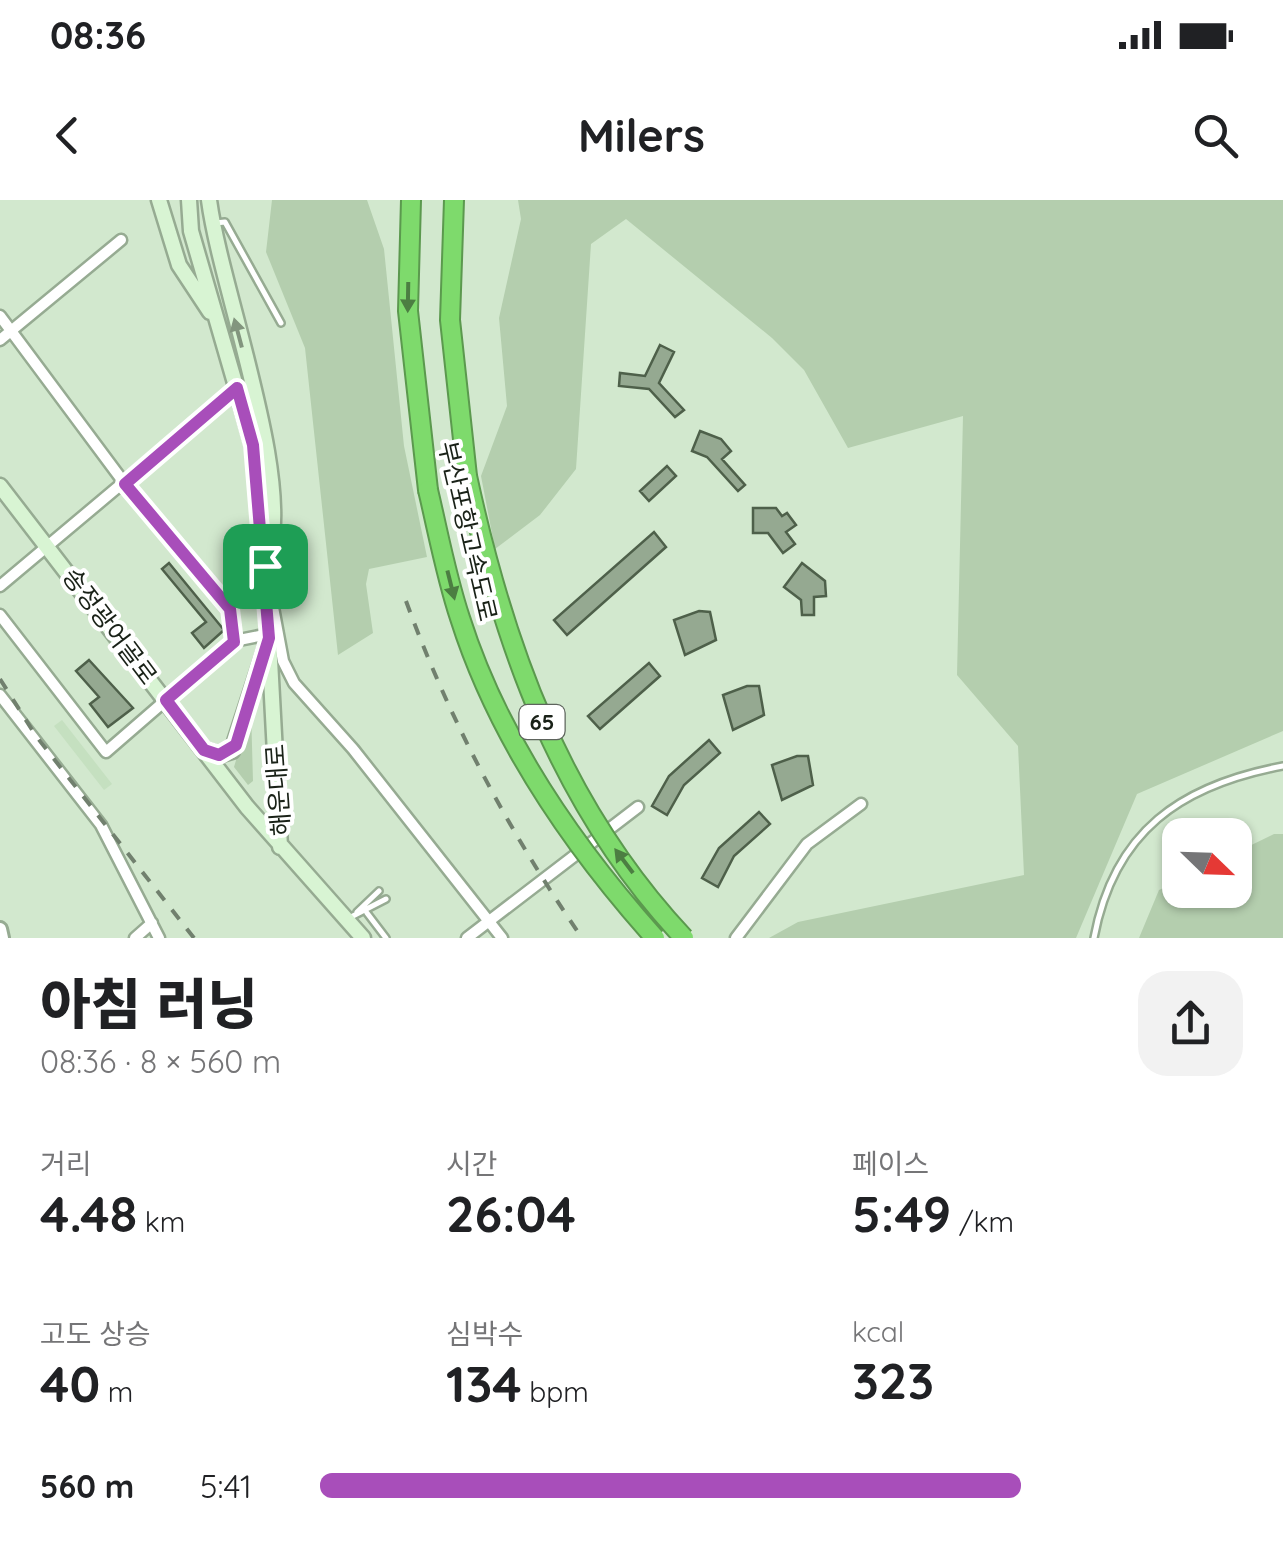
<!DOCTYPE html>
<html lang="ko">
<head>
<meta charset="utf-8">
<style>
	body { margin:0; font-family:Quicksand,"Noto Sans KR",sans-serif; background:#f2f2f2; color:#202124; height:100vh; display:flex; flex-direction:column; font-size:38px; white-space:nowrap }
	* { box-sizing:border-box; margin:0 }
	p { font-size:32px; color:#757577 }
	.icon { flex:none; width:55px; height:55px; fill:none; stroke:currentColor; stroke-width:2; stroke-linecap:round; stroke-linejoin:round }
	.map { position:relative; height:738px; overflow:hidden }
	.details { display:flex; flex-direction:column; background:#fff; flex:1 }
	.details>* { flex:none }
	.needle { width:65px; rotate:113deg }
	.tools { position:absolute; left:1162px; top:618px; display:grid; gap:20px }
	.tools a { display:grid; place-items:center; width:90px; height:90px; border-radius:20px; background:#fff; box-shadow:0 2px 8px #0004; font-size:50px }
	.pin { position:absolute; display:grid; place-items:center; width:85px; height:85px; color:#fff; margin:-42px; border-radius:20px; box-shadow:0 5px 15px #0006 }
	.round { display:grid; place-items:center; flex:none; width:105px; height:105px; border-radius:30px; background:#f2f2f2 }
	.headline { display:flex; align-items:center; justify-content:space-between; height:170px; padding:0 40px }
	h1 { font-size:55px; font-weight:800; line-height:75px }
	.metrics { display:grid; grid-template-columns:repeat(3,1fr); gap:15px; height:170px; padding:10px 40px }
	.metrics div { display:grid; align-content:center }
	.metrics b { font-size:50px; font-weight:800 }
	.metrics small { font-size:28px; font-weight:400 }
	.metrics p { font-size:28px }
	ul { padding:0 40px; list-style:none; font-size:32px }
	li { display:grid; grid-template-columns:160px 120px 1fr; align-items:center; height:75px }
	li i { height:25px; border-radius:12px; background:#a84eba }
	.status { display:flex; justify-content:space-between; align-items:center; height:70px; padding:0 50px; background:#fff; direction:ltr }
	.status svg { height:28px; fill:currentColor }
	header { display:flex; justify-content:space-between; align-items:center; height:130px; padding:0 40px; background:#fff; font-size:45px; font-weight:800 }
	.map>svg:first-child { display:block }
	.built { fill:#c5e0c0 }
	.green { fill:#b4ceae }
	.building { fill:#95a991; stroke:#4e604a; stroke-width:2.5 }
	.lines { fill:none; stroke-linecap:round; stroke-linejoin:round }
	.service-casing { stroke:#96ab92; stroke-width:10 }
	.minor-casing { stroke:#96ab92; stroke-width:15 }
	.tertiary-casing { stroke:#96ab92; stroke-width:18 }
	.secondary-casing { stroke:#96ab92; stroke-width:19 }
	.motorway-casing { stroke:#5b994e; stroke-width:22 }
	.service { stroke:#fff; stroke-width:5 }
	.minor { stroke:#fff; stroke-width:10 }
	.tertiary { stroke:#fff; stroke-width:12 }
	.secondary { stroke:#d8f4d3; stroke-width:14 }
	.motorway { stroke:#7eda6c; stroke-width:18 }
	.rail { stroke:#71806e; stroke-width:4; stroke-dasharray:12 12; stroke-linecap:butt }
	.motorway-bridge-casing { stroke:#5b994e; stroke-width:22; stroke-linecap:butt }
	.motorway-bridge { stroke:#7eda6c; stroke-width:18 }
	.oneway { fill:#4c7e42 }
	.oneway2 { fill:#82957e }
	.route-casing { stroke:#fff; stroke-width:20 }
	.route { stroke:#a84eba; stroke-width:12 }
	.labels { text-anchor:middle; stroke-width:8; stroke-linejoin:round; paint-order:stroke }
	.shield { fill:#fff; stroke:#5e645d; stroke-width:2.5 }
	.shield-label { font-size:22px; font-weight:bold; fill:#192117 }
	.street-label { font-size:25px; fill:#192117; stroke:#fff }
</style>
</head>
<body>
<div class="status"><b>08:36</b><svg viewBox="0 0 49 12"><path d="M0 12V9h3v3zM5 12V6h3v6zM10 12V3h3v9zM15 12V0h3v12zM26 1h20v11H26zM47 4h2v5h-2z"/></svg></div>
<header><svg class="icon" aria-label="back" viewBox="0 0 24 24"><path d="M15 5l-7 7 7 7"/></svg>Milers<svg class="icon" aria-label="search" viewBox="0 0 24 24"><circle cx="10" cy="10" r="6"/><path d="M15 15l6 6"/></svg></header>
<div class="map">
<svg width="1283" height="738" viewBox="0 0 1283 738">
	<rect width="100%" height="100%" fill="#d2e8ce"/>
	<path class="built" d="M62 520 112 584 104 590 54 526Z"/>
	<path class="green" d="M272 0H367L384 49 404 246 427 357 369 369 366 384 373 433 338 455 305 148 266 52Z
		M518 0H1283V531L1137 594 1076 738H769L798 722 1024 675 1018 546 957 475 963 216 848 248 804 170 772 138 626 19 591 44 576 269 540 315 495 349 481 276 507 206 499 118 521 19Z
		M251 510 253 581 248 585 234 567Z
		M1274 634H1283V738H1139L1159 690 1180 680V690H1235V653Z"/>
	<path class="building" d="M660 145 674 152 659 183 684 210 675 217 649 189 619 186 620 173 645 176Z
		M700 231 721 239 731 251 722 259 745 285 738 291 707 257 692 251Z
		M667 266 676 276 649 301 640 291Z
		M753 308H776L782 316 787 313 796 325 786 332 795 344 783 353 768 333H753Z
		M654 332 666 347 567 435 554 420Z
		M169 363 224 430 204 448 192 433 206 422 162 369Z
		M802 363 825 381 826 396 814 397V415H802L801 400 784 387Z
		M699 411 710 412 716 440 685 455 674 420Z
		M89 460 133 508 108 527 90 504 99 497 76 471Z
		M649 463 660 476 600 529 588 516Z
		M747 486H759L764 515 733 530 723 495Z
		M709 540 720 553 684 585 667 615 652 606 669 576Z
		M797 556H808L813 585 782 600 772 565Z
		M759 612 770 624 734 656 718 687 702 678 719 648Z"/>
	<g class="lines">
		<defs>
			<path id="service" d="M215 23 225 22 281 123
				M357 712 379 691
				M367 713 386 738
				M349 718 386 699
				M1094 738C1114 631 1181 585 1283 566"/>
			<path id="minor" d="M0 116 125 284 230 409 234 441 269 434
				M0 140 121 40
				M0 386 237 187
				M272 402 283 461 294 483 353 549 502 738
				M0 415 106 552 234 441
				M0 495 101 625 159 738
				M135 738 152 723
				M467 738 638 607
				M736 738 807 644 861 604"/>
			<path id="tertiary" d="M0 729 2 738"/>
			<path id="secondary" d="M159 0 179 65 210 112
				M189 0 191 31 253 245 265 366 280 647
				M209 0C221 91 295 281 267 360
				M0 286 247 607 363 738
				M205 550 219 555 232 551 266 447"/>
			<path id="motorway" d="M411 0 408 111 428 290
				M454 0 450 120 467 276"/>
		</defs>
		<use href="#service" class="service-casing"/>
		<use href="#minor" class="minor-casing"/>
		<use href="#tertiary" class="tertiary-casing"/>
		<use href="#secondary" class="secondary-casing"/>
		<use href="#motorway" class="motorway-casing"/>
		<use href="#service" class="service"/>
		<use href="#minor" class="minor"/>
		<use href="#tertiary" class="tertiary"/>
		<use href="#secondary" class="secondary"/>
		<use href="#motorway" class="motorway"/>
		<path class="rail" d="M406 401C450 522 510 633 582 738
			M0 479 36 536 194 738"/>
		<defs>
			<path id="motorway-bridge" d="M467 276C504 447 561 607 684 738
				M428 290C438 332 446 376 460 418 498 538 571 644 655 738"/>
		</defs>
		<use href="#motorway-bridge" class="motorway-bridge-casing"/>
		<use href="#motorway-bridge" class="motorway-bridge"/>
	</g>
	<defs><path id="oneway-solid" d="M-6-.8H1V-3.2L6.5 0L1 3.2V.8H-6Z" transform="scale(2.5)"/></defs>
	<g class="oneway">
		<use href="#oneway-solid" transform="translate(408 97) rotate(91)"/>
		<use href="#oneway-solid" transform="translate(451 385) rotate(76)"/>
		<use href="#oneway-solid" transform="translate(624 661) rotate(-127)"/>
	</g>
	<use class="oneway2" href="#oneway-solid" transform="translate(238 133) rotate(-105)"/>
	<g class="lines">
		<defs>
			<path id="route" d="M237 188 253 245 269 438 236 545 219 555 204 550 166 500 234 442 230 409 125 284Z"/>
		</defs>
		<use href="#route" class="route-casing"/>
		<use href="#route" class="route"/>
	</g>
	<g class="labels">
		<rect class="shield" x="519.5" y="505" width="45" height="34" rx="8"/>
		<g class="shield-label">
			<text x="542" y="530">65</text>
		</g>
		<g class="street-label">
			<text transform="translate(468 331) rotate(77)" y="9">부산포항고속도로</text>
			<text transform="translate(110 426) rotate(53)" y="9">송정광어골로</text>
			<text transform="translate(278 590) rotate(-94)" y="9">해운대로</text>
		</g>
	</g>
</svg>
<div class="tools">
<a><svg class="needle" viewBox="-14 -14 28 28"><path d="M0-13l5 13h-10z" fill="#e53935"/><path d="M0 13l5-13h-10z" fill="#757577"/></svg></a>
</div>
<div class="pin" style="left:265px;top:366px;background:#1e9e55"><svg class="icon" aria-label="arrive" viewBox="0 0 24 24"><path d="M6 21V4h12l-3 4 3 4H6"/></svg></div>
</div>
<section class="details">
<div class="headline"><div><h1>아침 러닝</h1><p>08:36 · 8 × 560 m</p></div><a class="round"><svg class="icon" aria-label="share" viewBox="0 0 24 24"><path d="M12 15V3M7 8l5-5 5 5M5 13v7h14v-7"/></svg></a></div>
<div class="metrics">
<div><p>거리</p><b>4.48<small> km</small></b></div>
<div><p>시간</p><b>26:04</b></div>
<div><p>페이스</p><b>5:49<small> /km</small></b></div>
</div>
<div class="metrics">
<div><p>고도 상승</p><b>40<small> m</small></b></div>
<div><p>심박수</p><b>134<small> bpm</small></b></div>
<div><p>kcal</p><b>323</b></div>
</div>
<ul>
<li><b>560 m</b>5:41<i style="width:76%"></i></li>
</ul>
</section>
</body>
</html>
